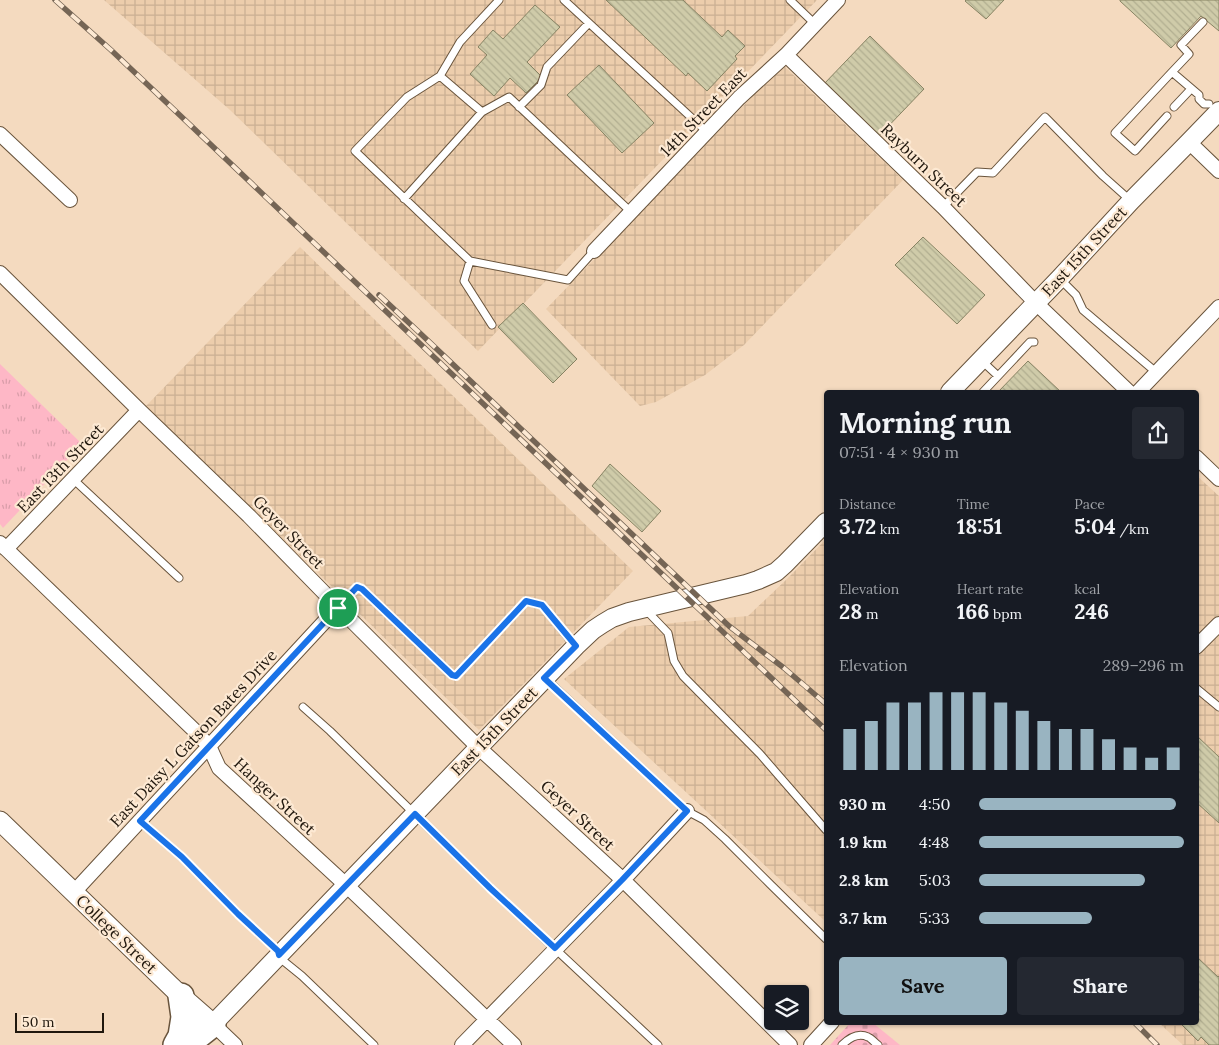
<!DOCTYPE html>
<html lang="en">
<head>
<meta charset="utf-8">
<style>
	body { margin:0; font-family:Lora,serif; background:#242831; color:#f1f3f6; height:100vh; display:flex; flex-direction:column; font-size:19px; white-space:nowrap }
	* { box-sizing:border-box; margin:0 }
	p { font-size:16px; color:#9ea1a6 }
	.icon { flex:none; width:28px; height:28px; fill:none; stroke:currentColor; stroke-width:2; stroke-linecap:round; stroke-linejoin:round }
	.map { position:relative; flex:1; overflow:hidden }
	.drawer { position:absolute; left:824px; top:390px; width:375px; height:635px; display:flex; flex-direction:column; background:#171b24; border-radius:5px; box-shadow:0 1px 4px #0004 }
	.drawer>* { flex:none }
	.tools { position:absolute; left:764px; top:985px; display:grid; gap:10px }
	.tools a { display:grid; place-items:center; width:45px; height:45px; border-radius:5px; background:#171b24; box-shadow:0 1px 4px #0004; font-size:25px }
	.scale { position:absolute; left:15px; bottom:12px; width:89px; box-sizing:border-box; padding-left:5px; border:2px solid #20170d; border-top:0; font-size:14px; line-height:18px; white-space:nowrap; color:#20170d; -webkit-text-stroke:4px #fde9d3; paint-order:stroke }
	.pin { position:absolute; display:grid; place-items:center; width:42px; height:42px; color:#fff; margin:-21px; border:2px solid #fff; border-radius:50%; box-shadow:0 1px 5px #0007 }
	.round { display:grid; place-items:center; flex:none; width:52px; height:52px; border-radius:5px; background:#242831 }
	.overview { display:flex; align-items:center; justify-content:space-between; height:85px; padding:0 15px }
	h1 { font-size:28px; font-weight:700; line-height:38px }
	.figures { display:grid; grid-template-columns:repeat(3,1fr); gap:8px; height:85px; padding:5px 15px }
	.figures div { display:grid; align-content:center }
	.figures b { font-size:21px; font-weight:700 }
	.figures small { font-size:14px; font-weight:400 }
	.figures p { font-size:14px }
	.chart { height:140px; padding:10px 15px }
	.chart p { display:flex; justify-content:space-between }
	.chart svg { width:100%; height:90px; margin-top:5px; stroke:#99b4c1; stroke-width:6 }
	.cta { display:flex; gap:10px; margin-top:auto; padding:10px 15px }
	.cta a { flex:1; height:58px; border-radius:5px; background:#99b4c1; color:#111; font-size:20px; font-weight:700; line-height:58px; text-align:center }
	.cta a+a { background:#242831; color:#f1f3f6 }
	ul { padding:0 15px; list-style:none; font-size:16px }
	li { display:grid; grid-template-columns:80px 60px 1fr; align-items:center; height:38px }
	li i { height:12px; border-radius:6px; background:#99b4c1 }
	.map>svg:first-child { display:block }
	.industrial { fill:url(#industrial-grid) }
	.cemetery { fill:url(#cemetery-stones) }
	.park { fill:url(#park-tufts) }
	.building { fill:url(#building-back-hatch); stroke:#878363 }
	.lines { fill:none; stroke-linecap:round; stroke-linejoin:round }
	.service-casing { stroke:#69543c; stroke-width:9 }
	.minor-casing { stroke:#69543c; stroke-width:16 }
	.tertiary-casing { stroke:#69543c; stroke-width:20 }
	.secondary-casing { stroke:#69543c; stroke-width:21 }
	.motorway-casing { stroke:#69543c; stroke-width:28 }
	.service { stroke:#fff; stroke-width:7 }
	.minor { stroke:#fff; stroke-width:14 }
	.tertiary { stroke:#fff; stroke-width:18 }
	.secondary { stroke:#fff; stroke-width:19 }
	.motorway { stroke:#fff; stroke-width:25 }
	.rail-casing { stroke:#756555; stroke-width:5.5 }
	.rail { stroke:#fde9d3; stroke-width:4; stroke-dasharray:11; stroke-linecap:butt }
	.route-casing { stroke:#fff; stroke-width:10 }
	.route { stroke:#1a73e8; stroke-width:6 }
	.labels { text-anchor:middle; stroke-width:4.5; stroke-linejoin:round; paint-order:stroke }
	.street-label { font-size:16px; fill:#20170d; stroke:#fde9d3 }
</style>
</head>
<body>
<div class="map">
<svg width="1219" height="1045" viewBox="0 0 1219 1045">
	<defs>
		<pattern id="industrial-grid" width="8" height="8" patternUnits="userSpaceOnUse" patternTransform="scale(1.25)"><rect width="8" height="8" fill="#eccdac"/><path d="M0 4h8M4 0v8" fill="none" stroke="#caaf93"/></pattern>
		<pattern id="cemetery-stones" width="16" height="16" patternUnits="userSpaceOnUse" patternTransform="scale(1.25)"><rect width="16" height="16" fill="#feb7c6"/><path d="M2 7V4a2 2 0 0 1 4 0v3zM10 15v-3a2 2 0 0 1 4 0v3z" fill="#d99da9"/></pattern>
		<pattern id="park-tufts" width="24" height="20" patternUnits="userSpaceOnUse" patternTransform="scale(1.25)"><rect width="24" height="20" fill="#feb7c6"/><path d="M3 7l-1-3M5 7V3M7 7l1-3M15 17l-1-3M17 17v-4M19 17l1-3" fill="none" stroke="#d99da9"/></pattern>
		<pattern id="building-back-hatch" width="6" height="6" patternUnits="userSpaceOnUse" patternTransform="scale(1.25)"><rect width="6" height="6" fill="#cfcba9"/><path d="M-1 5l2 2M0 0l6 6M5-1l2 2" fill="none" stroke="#b1ae90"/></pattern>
	</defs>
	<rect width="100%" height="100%" fill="#f4dabf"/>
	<path class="industrial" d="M104 0H817L478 351 230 110Z
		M783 65 903 180 744 345 705 375 656 402 640 406 546 309Z
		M300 247 633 571 479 730 146 406Z
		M1196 475 1219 496V1045H1183L1159 1023 1196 1022Z
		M826 539V922L564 679 629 627 748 616 788 578Z"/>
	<path class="cemetery" d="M851 1022 873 1023 900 1045H830Z"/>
	<path class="park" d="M0 364 82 444 3 528 0 524Z"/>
	<path class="building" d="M606 0H683L722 37 728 30 745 46 735 56 737 59 707 91 688 73 686 76Z
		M966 0H1004L986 19 965 1Z
		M1120 0H1219V31L1201 16 1171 48 1120 1Z
		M535 5 560 27 527 62 542 77 526 93 510 78 494 96 470 74 487 55 478 47 493 30 503 39Z
		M870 36 924 89 878 137 823 85Z
		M599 65 654 123 622 153 567 95Z
		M923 237 985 295 957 324 895 265Z
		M523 303 577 359 553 383 498 327Z
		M1028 361 1061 392H998Z
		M610 464 661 511 642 532 592 486Z
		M1196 735 1219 757V823L1196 802Z
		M1196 956 1218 977 1219 976V1045H1209L1201 1037 1198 1041 1179 1022H1196Z"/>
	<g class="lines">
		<defs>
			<path id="service" d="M499 0 460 42 440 76 482 112 509 97 631 212
				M564 0 707 132
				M790 0 815 24
				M1172 72 1189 54 1181 45 1203 22
				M440 76 407 97 355 151 470 261 568 280 594 251
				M519 107 541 85 547 67 589 23
				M1174 107 1191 89
				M1167 116 1135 151 1115 133 1172 72 1199 95V99L1204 104H1209
				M404 199 482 112
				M943 207 977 172 993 173 1045 117 1103 176 1131 201
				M470 261 464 281 492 325
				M1060 279 1076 295 1083 310 1157 373
				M982 361 998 376
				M983 392 1030 342H1034
				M73 479 179 578
				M338 607 357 587 362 589 452 675 456 676 526 601 542 605 575 646
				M646 610 668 633 674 661 683 676 760 754 826 830
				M545 678 687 811 704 820 725 839 770 884 826 939
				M1196 688 1219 707
				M303 707 330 731 490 888 658 1045
				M140 821 182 857 238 914 278 951 281 959 302 976 374 1045
				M842 1045C849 1038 858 1032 868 1037 871 1038 875 1043 878 1045"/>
			<path id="minor" d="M786 55 943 207 1036 303 1129 392
				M0 134 70 200
				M1189 142 1219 171
				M594 251 739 98 786 55 838 0
				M0 273 139 410 249 516 338 607 478 747 623 880 790 1045
				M1138 392 1219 307
				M1196 457 1219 479
				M0 543 195 731 209 746 219 768 346 885 514 1045
				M6 549 139 410
				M1196 647 1219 624
				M74 892 338 607
				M213 1024 235 1045
				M462 1045 623 880 687 811
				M811 1045 832 1022"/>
			<path id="tertiary" d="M950 392 1059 279 1131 201 1189 142 1219 111
				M213 1024 576 646 593 630 602 624 612 618 629 612 746 584 758 580 776 572 785 564 826 522"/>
			<path id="secondary" d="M0 821 181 996 213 1024"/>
			<path id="motorway" d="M176 1045 181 1036 184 1017 181 996
				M186 1045 213 1024"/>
		</defs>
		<use href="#service" class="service-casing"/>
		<use href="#minor" class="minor-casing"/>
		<use href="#tertiary" class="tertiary-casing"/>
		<use href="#secondary" class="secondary-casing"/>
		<use href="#motorway" class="motorway-casing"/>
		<use href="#service" class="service"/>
		<use href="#minor" class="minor"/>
		<use href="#tertiary" class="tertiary"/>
		<use href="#secondary" class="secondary"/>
		<use href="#motorway" class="motorway"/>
		<defs>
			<path id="rail" d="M55 0 111 50 186 121 826 730
				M379 295 422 335 729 626 784 668 826 704
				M1134 1022 1157 1045"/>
		</defs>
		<use href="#rail" class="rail-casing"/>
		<use href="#rail" class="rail"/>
	</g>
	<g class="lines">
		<defs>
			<path id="route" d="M357 587 362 589 452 675 456 676 526 601 542 605 576 646 544 678 687 811 622 880 555 948 490 888 415 814 279 955 278 951 238 914 182 857 140 821Z"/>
		</defs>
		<use href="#route" class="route-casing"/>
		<use href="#route" class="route"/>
	</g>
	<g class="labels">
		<g class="street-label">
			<text transform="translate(703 112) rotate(-46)" y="6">14th Street East</text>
			<text transform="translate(924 165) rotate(44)" y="6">Rayburn Street</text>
			<text transform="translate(1084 251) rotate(-47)" y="6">East 15th Street</text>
			<text transform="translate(60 468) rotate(-46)" y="6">East 13th Street</text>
			<text transform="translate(289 532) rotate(46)" y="6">Geyer Street</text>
			<text transform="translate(494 731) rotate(-46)" y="6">East 15th Street</text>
			<text transform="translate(193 738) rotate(-47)" y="6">East Daisy L Gatson Bates Drive</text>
			<text transform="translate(275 796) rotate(43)" y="6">Hanger Street</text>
			<text transform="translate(578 815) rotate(43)" y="6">Geyer Street</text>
			<text transform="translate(117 934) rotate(44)" y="6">College Street</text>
		</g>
	</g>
</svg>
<div class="tools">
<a><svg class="icon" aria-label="layers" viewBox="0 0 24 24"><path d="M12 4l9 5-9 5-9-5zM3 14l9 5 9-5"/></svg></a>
</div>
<div class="scale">50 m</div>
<div class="pin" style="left:338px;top:608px;background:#1e9e55"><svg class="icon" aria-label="arrive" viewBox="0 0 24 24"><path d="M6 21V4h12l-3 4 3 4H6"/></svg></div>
<section class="drawer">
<div class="overview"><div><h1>Morning run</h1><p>07:51 · 4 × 930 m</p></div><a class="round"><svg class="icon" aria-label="share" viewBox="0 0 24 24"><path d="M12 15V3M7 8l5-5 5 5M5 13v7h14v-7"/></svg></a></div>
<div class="figures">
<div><p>Distance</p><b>3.72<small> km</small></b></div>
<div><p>Time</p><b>18:51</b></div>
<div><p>Pace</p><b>5:04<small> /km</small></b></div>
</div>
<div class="figures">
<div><p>Elevation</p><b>28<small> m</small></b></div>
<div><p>Heart rate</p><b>166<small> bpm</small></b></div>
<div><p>kcal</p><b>246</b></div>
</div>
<div class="chart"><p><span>Elevation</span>289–296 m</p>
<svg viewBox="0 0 160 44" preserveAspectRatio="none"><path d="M5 44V24M15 44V20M25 44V11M35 44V11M45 44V6M55 44V6M65 44V6M75 44V11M85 44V15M95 44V20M105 44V24M115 44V24M125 44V29M135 44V33M145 44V38M155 44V33"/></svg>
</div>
<ul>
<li><b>930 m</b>4:50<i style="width:96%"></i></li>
<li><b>1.9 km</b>4:48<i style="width:100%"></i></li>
<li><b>2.8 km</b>5:03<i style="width:81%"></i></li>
<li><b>3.7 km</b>5:33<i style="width:55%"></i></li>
</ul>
<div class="cta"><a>Save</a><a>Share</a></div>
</section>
</div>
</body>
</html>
